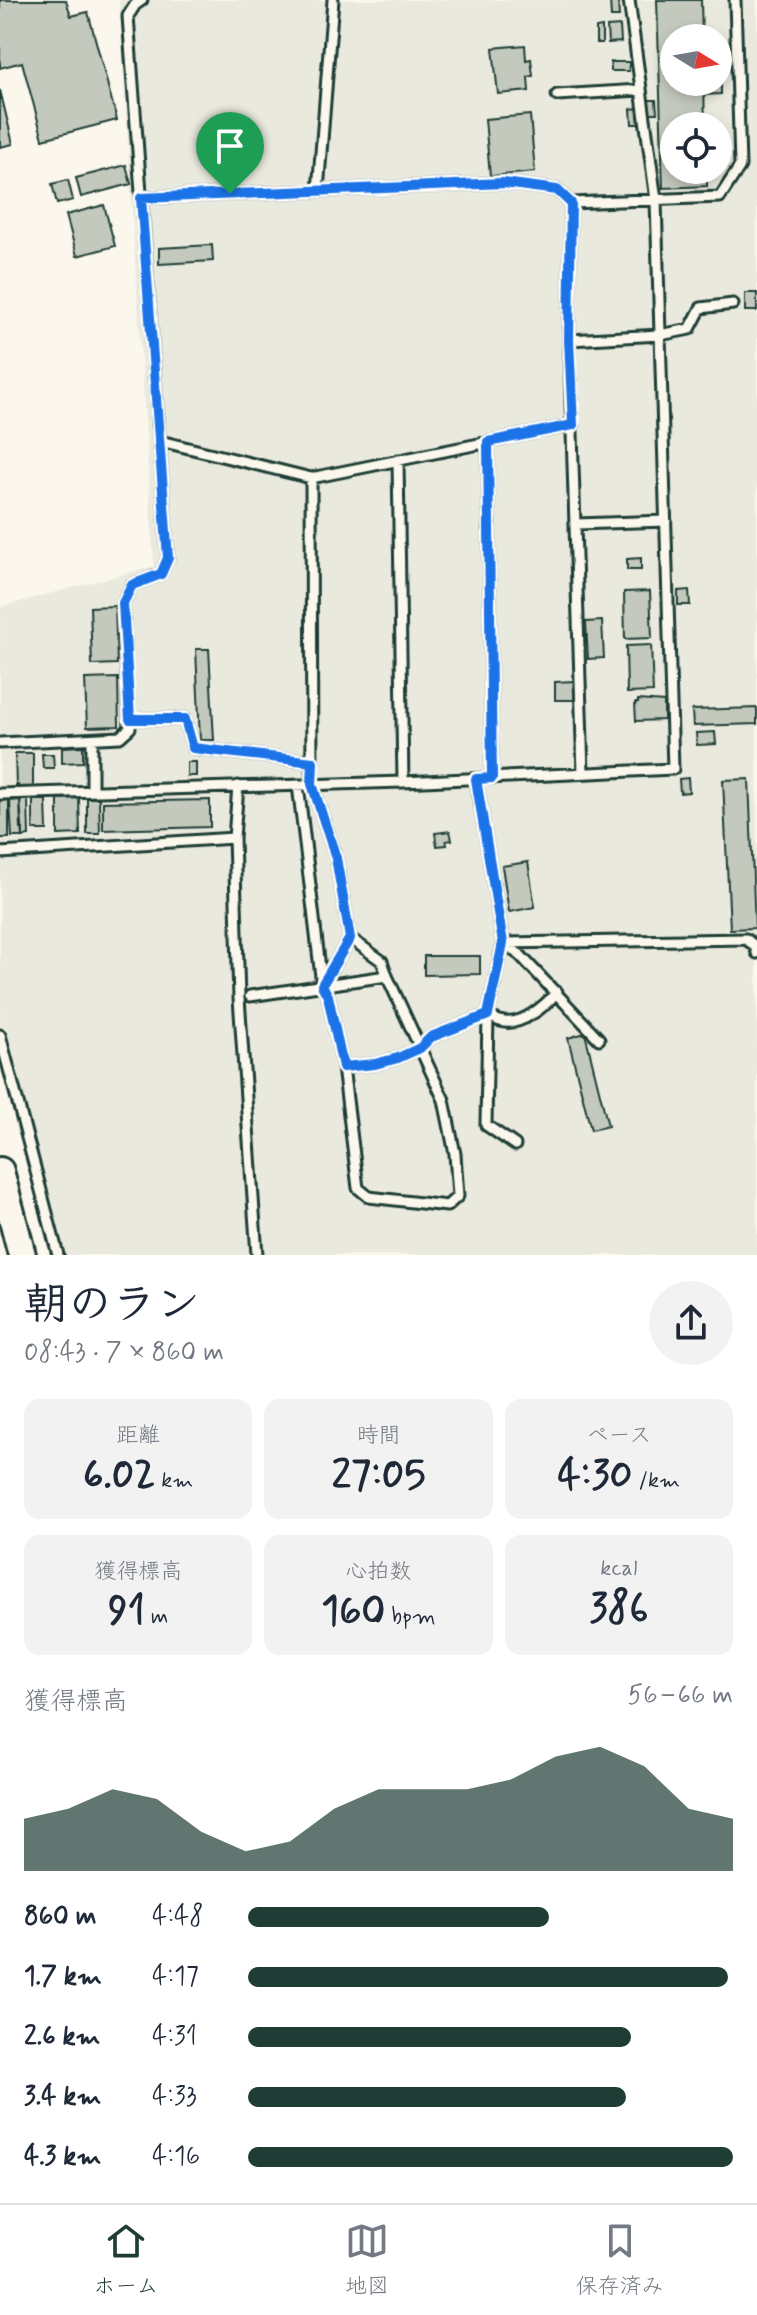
<!DOCTYPE html>
<html lang="ja">
<head>
<meta charset="utf-8">
<style>
	body { margin:0; font-family:Mynerve,"Klee One",sans-serif; background:#f2f2f3; color:#1f2937; height:100vh; display:flex; flex-direction:column; font-size:30px; white-space:nowrap }
	* { box-sizing:border-box; margin:0 }
	p { font-size:26px; color:#747a83 }
	.icon { flex:none; width:44px; height:44px; fill:none; stroke:currentColor; stroke-width:2; stroke-linecap:round; stroke-linejoin:round }
	.map { position:relative; height:1255px; overflow:hidden }
	.details { display:flex; flex-direction:column; background:#fff; flex:1 }
	.details>* { flex:none }
	.needle { width:52px; rotate:101deg }
	.fabs { position:absolute; left:660px; top:24px; display:grid; gap:16px }
	.fabs a { display:grid; place-items:center; width:72px; height:72px; border-radius:50%; background:#fff; box-shadow:0 4px 12px #0003; font-size:40px }
	.pin { position:absolute; display:grid; place-items:center; width:68px; height:68px; color:#fff; margin:-82px -34px; border-radius:50% 50% 50% 0; rotate:-45deg; box-shadow:0 0 8px #0007 }
	.pin .icon { rotate:45deg }
	.round { display:grid; place-items:center; flex:none; width:84px; height:84px; border-radius:42px; background:#f2f2f3 }
	.headline { display:flex; align-items:center; justify-content:space-between; height:136px; padding:0 24px }
	h1 { font-size:44px; font-weight:700; line-height:60px }
	.stats { display:grid; grid-template-columns:repeat(3,1fr); gap:12px; height:136px; padding:8px 24px }
	.stats div { display:grid; align-content:center; border-radius:16px; background:#f2f2f3; text-align:center }
	.stats b { font-size:40px; font-weight:700 }
	.stats small { font-size:22px; font-weight:400 }
	.stats p { font-size:22px }
	.chart { height:224px; padding:16px 24px }
	.chart p { display:flex; justify-content:space-between }
	.chart svg { width:100%; height:144px; margin-top:8px; fill:#1f3d34; opacity:.7 }
	ul { padding:0 24px; list-style:none; font-size:26px }
	li { display:grid; grid-template-columns:128px 96px 1fr; align-items:center; height:60px }
	li i { height:20px; border-radius:10px; background:#1f3d34 }
	.dock { display:flex; justify-content:space-around; align-items:center; height:112px; border-top:2px solid #e0e1e3; background:#fff; font-size:22px; color:#747a83 }
	.dock a { display:grid; justify-items:center; gap:4px }
	.dock .active { color:#1f3d34 }
	.map>svg:first-child { display:block }
	.built { fill:#eae9de; fill-rule:evenodd }
	.building { fill:#c4c9be; stroke:#1f3d34; stroke-width:2 }
	.lines { fill:none; stroke-linecap:round; stroke-linejoin:round }
	.service-casing { stroke:#1f3d34; stroke-width:15 }
	.secondary-casing { stroke:#1f3d34; stroke-width:32 }
	.service { stroke:#fbf7ec; stroke-width:9 }
	.secondary { stroke:#fbf7ec; stroke-width:26 }
	.route-casing { stroke:#fff; stroke-width:16 }
	.route { stroke:#1a73e8; stroke-width:10 }
</style>
</head>
<body>
<div class="map">
<svg width="757" height="1255" viewBox="0 0 757 1255">
	<rect width="100%" height="100%" fill="#fbf7ec"/>
	<filter id="ink" filterUnits="userSpaceOnUse"><feTurbulence type="fractalNoise" baseFrequency=".0125" numOctaves="2"/><feDisplacementMap in="SourceGraphic" scale="16" xChannelSelector="R" yChannelSelector="G"/><feConvolveMatrix kernelMatrix="1 2 1 2 8 2 1 2 1" color-interpolation-filters="sRGB"/></filter>
	<g filter="url(#ink)">
		<path class="built" d="M119 0H757V1255H51L0 1061V607L154 566ZM674 38H718V82H674ZM674 126H718V170H674Z"/>
		<path class="building" d="M0 0H66L71 16 88 12 117 120 43 139 22 62 0 68Z
			M610 0H618L619 17H611Z
			M657 0H701L702 38H674V82H704L705 126H674V170H707V186L663 188Z
			M620 26 621 42 608 43 607 27Z
			M602 27V43H596V28Z
			M525 45 526 60 531 59 533 76 528 77 529 91 498 94 493 48Z
			M611 62H629V71H611Z
			M718 66H721V94L704 95V82H718Z
			M0 90 13 144 0 147Z
			M648 100H656L657 113H648Z
			M638 108 639 124H632L631 109Z
			M530 115 535 172 490 176 485 119Z
			M126 165 131 184 81 197 76 178Z
			M68 180 73 200 57 204 52 184Z
			M104 205 115 246 77 256 66 215Z
			M212 245 213 261 159 264V248Z
			M745 293H757V311H745Z
			M641 558V570H627V559Z
			M689 590 690 605H678V591Z
			M650 591 652 638 625 639 624 592Z
			M115 606 117 664 92 665 90 607Z
			M602 621 604 658 588 659 586 622Z
			M651 645 653 692 627 693 626 646Z
			M196 649H209L214 740H200Z
			M118 678 119 726 87 727 85 679Z
			M574 681 575 700H555V682Z
			M638 700 664 702V720L636 721 635 703H638Z
			M757 708V724L693 726 692 710Z
			M715 732 716 744 697 745 696 733Z
			M83 746V762L62 763V747Z
			M15 753H33V790H19L18 785 16 786Z
			M42 754H53L54 768H43Z
			M187 762H196V776H187Z
			M688 778 689 792 680 793 679 779Z
			M749 779 755 928 730 929 723 780Z
			M79 798 80 834 58 835V799Z
			M87 798H99L100 834H87Z
			M9 800V838H0V801Z
			M20 800H28L29 836 23 837V829H21Z
			M20 800 23 837H12L10 801Z
			M33 800H46L47 830H33Z
			M210 800V827L103 830V802Z
			M450 831 452 840 446 841 447 845 437 846 435 833Z
			M528 862 535 907 509 912 502 866Z
			M424 956H480V974L424 975Z
			M585 1033 608 1126 591 1130 568 1038Z"/>
		<g class="lines">
			<defs>
				<path id="service" d="M557 95 640 90
					M318 191 333 0
					M141 198 504 183 557 190 571 203 720 197 740 166 735 0
					M571 203 569 340 583 773
					M569 340 660 335 690 329 701 308 733 304
					M160 441 311 478 573 425
					M488 442 492 778
					M398 460 403 782
					M311 478 312 784 336 858 350 938 322 985
					M577 524 666 521
					M130 719H185L193 748 313 762
					M92 739V790
					M0 743 120 737 130 728 123 603 132 585 161 574 168 558 128 16 135 5 142 0
					M476 779 503 943 488 1015 486 1125 515 1145
					M298 785 322 985 328 996 343 1067 358 1188 369 1197 447 1206 458 1196 455 1154 444 1100 387 976 382 961 350 938
					M238 786 234 838 239 998 257 1255
					M0 794 403 782 673 769 656 200 629 0
					M0 853 234 838
					M250 996 387 976
					M0 1035 58 1255
					M599 1039 520 955 503 943 746 939 755 946 757 953
					M343 1067 375 1064 398 1058 420 1048 431 1037 488 1015C492 1017 496 1020 500 1021 520 1028 545 1006 557 992"/>
				<path id="secondary" d="M0 1171 22 1255"/>
			</defs>
			<use href="#service" class="service-casing"/>
			<use href="#secondary" class="secondary-casing"/>
			<use href="#service" class="service"/>
			<use href="#secondary" class="secondary"/>
		</g>
	</g>
	<g class="lines" filter="url(#ink)">
		<defs>
			<path id="route" d="M504 183 557 190 571 203 569 340 573 425 488 442 492 778 476 779 503 943 488 1015 431 1037 420 1048 398 1058 375 1064 343 1067 328 996 322 985 350 938 336 858 312 784 313 762 193 748 185 719H130L123 603 132 585 161 574 168 558 141 198Z"/>
		</defs>
		<use href="#route" class="route-casing"/>
		<use href="#route" class="route"/>
	</g>
</svg>
<div class="fabs">
<a><svg class="needle" viewBox="-14 -14 28 28"><path d="M0-13l5 13h-10z" fill="#e53935"/><path d="M0 13l5-13h-10z" fill="#747a83"/></svg></a>
<a><svg class="icon" aria-label="locate" viewBox="0 0 24 24"><circle cx="12" cy="12" r="6"/><path d="M12 2v4M12 18v4M2 12h4M18 12h4"/></svg></a>
</div>
<div class="pin" style="left:230px;top:194px;background:#1e9e55"><svg class="icon" aria-label="arrive" viewBox="0 0 24 24"><path d="M6 21V4h12l-3 4 3 4H6"/></svg></div>
</div>
<section class="details">
<div class="headline"><div><h1>朝のラン</h1><p>08:43 · 7 × 860 m</p></div><a class="round"><svg class="icon" aria-label="share" viewBox="0 0 24 24"><path d="M12 15V3M7 8l5-5 5 5M5 13v7h14v-7"/></svg></a></div>
<div class="stats">
<div><p>距離</p><b>6.02<small> km</small></b></div>
<div><p>時間</p><b>27:05</b></div>
<div><p>ペース</p><b>4:30<small> /km</small></b></div>
</div>
<div class="stats">
<div><p>獲得標高</p><b>91<small> m</small></b></div>
<div><p>心拍数</p><b>160<small> bpm</small></b></div>
<div><p>kcal</p><b>386</b></div>
</div>
<div class="chart"><p><span>獲得標高</span>56–66 m</p>
<svg viewBox="0 0 160 44" preserveAspectRatio="none"><path d="M0 44V28L10 25L20 19L30 22L40 32L50 38L60 35L70 25L80 19L90 19L100 19L110 16L120 9L130 6L140 12L150 25L160 28V44z"/></svg>
</div>
<ul>
<li><b>860 m</b>4:48<i style="width:62%"></i></li>
<li><b>1.7 km</b>4:17<i style="width:99%"></i></li>
<li><b>2.6 km</b>4:31<i style="width:79%"></i></li>
<li><b>3.4 km</b>4:33<i style="width:78%"></i></li>
<li><b>4.3 km</b>4:16<i style="width:100%"></i></li>
</ul>
</section>
<nav class="dock">
<a class="active"><svg class="icon" aria-label="home" viewBox="0 0 24 24"><path d="M3 11l9-7 9 7M6 9v11h12V9"/></svg>ホーム</a>
<a><svg class="icon" aria-label="map" viewBox="0 0 24 24"><path d="M3 6l6-2 6 2 6-2v14l-6 2-6-2-6 2zM9 4v14M15 6v14"/></svg>地図</a>
<a><svg class="icon" aria-label="saved" viewBox="0 0 24 24"><path d="M7 4h10v16l-5-4-5 4z"/></svg>保存済み</a>
</nav>
</body>
</html>
